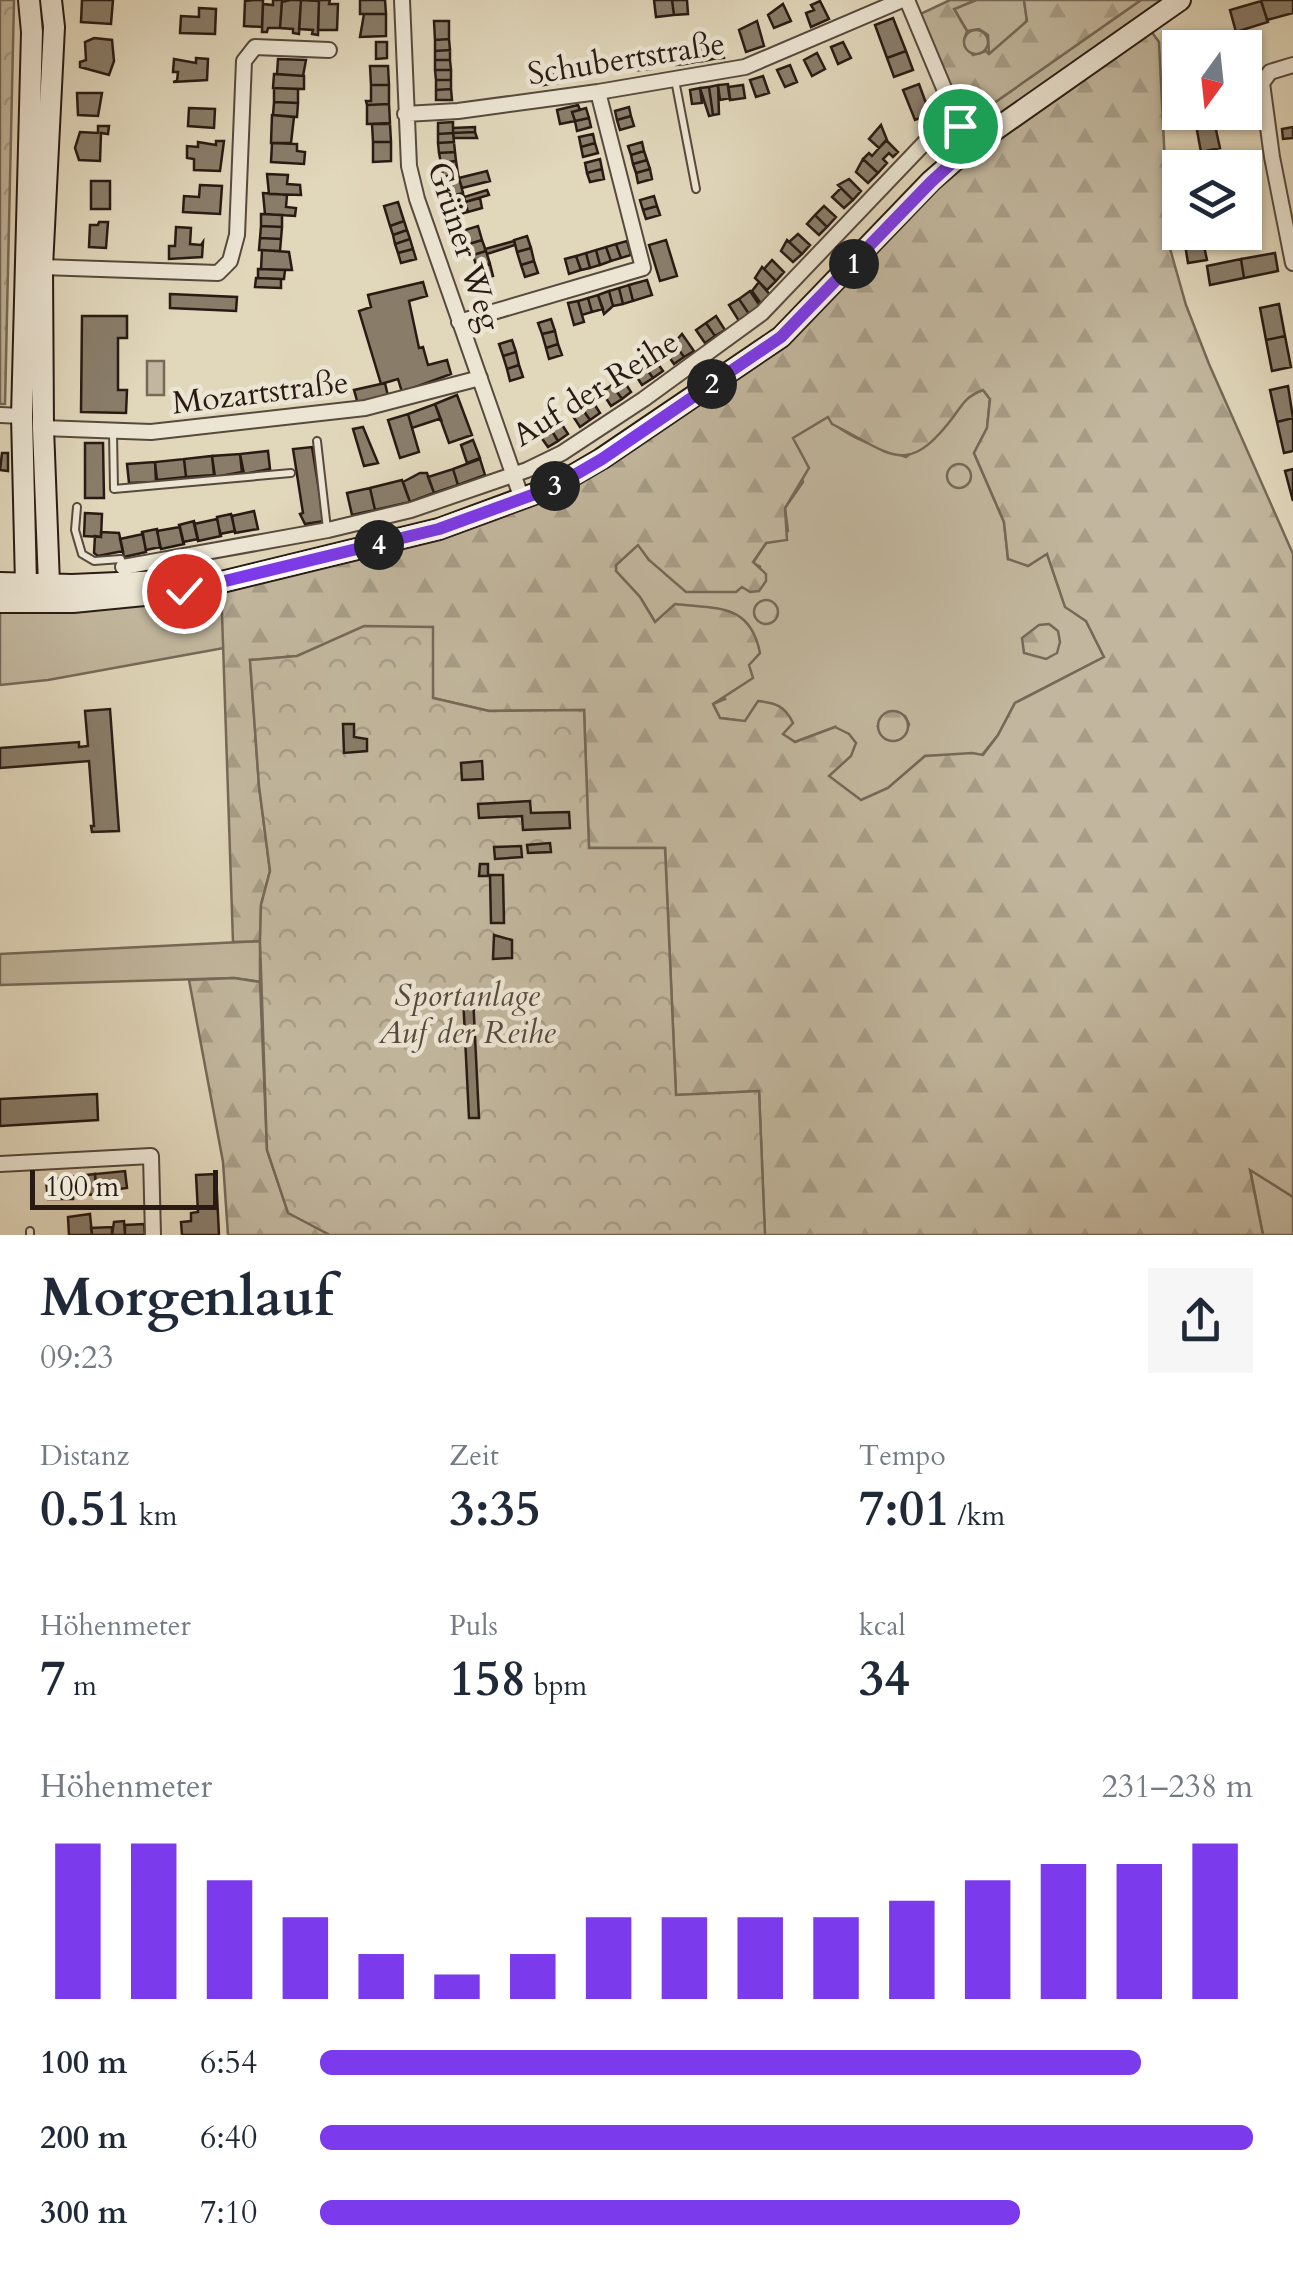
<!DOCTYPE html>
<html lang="de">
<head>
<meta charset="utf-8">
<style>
	body { margin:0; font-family:Cardo,serif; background:#f6f6f7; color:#1f2937; height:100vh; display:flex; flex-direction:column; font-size:38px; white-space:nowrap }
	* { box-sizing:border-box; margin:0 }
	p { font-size:32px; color:#747a83 }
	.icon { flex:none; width:55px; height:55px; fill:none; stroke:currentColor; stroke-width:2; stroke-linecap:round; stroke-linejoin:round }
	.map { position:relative; height:1235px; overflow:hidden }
	.side { display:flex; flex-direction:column; background:#fff; flex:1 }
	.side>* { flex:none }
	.needle { width:65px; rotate:195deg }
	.fabs { position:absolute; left:1162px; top:30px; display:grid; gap:20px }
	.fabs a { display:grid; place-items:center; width:100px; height:100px; border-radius:0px; background:#fff; box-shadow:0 2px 8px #0004; font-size:50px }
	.scale { position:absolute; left:30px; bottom:25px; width:188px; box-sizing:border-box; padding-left:10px; border:5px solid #291b13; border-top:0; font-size:28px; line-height:35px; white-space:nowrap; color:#291b13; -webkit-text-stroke:8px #ece5d3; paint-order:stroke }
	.pin { position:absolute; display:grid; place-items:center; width:85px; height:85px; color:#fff; margin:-42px; border:5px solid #fff; border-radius:50%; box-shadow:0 2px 10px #0007 }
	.km { position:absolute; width:50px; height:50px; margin:-25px; border-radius:50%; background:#222; color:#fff; font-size:28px; line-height:50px; text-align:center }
	.round { display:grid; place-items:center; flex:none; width:105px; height:105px; border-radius:0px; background:#f6f6f7 }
	.summary { display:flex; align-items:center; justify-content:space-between; height:170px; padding:0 40px }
	h1 { font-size:55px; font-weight:700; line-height:75px }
	.stats { display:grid; grid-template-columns:repeat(3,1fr); gap:15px; height:170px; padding:10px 40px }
	.stats div { display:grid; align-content:center }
	.stats b { font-size:50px; font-weight:700 }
	.stats small { font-size:28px; font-weight:400 }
	.stats p { font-size:28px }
	.chart { height:280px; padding:20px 40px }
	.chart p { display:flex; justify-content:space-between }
	.chart svg { width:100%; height:180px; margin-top:10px; stroke:#7c3aed; stroke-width:6 }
	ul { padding:0 40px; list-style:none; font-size:32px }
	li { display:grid; grid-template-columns:160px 120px 1fr; align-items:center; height:75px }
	li i { height:25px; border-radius:12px; background:#7c3aed }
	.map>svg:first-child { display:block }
	.grass { fill:#c2b79e; stroke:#766958; stroke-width:2.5; fill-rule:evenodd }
	.forest { fill:url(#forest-firs); stroke:#766958; stroke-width:2.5; fill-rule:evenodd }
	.park { fill:url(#park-crowns); stroke:#766958; stroke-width:2.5 }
	.building { fill:#897d6a; stroke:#291b13; stroke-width:2.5 }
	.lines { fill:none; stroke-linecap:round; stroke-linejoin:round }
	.service-casing { stroke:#574a3d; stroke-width:10 }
	.minor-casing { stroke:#574a3d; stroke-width:18 }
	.secondary-casing { stroke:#291b13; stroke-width:24 }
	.service { stroke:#ece5d3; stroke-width:6 }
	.minor { stroke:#ece5d3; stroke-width:14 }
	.secondary { stroke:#ece5d3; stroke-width:20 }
	.route-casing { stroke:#fff; stroke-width:20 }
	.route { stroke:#7c3aed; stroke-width:12 }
	.labels { text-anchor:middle; stroke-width:9; stroke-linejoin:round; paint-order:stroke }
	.street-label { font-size:32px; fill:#291b13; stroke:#ece5d3 }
	.park-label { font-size:32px; font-style:italic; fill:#574a3d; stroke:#ece5d3 }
</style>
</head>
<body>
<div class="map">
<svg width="1293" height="1235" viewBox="0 0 1293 1235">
	<defs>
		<pattern id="forest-firs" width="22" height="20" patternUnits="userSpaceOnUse" patternTransform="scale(2.5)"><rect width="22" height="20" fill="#c2b79e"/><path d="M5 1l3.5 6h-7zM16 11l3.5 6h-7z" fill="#a79d87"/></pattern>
		<pattern id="park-crowns" width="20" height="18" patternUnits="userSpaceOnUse" patternTransform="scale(2.5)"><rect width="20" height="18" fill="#c2b79e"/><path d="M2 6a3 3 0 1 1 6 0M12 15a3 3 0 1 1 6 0" fill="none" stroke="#a79d87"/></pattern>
	</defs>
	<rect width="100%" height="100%" fill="#e1d7bb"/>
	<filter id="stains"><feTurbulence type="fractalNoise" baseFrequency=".002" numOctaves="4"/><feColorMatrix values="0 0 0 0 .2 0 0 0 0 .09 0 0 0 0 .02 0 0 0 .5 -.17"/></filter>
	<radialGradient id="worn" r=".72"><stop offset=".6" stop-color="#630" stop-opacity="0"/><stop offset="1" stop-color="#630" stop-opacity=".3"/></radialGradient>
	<path class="grass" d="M976 0H1024L1027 21 989 55 988 35 979 29 967 31 954 9Z
		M1141 0H1176L969 149 964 124Z
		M147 361H164V395H147Z
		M983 390 990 399 987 428 974 453 1004 522 1008 559 1047 553 1065 606 1086 621 1104 657 1015 703 998 735 982 755 925 756 888 788 861 801 828 776 835 727 795 742C773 727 747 721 720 718L713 704 725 699 663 617 655 622 640 597 616 571V565L638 544 649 560 761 567 753 563 766 543 788 531 785 508 803 482 792 438 828 416C839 435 885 450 906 457L950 421 969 395ZM888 712 905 716 909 724 906 733 878 726Z
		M221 584 224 648 48 680 0 685V603Z
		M260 941V982L234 978 0 985V954Z
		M1250 1169 1293 1197V1235H1263Z"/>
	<path class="forest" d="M950 0H976L954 9 967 31 964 40 973 55 986 51 989 54 1027 21 1024 0H1141L964 124 914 17Z
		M1146 24 1159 42 1169 245 1186 305 1209 364 1293 554V1197L1250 1170 1263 1235H765L759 1091 676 1095 665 848H589L584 710 489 711 433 698 432 627 325 645 297 656 250 660 259 786 270 871 261 905 260 941 233 942 221 584 486 516 739 369 932 182ZM983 390 990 399 987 428 974 453 1004 522 1008 559 1028 566 1047 554 1065 607 1086 621 1104 657 1015 703 998 735 983 755 972 753 925 756 888 788 861 800 829 776 851 756 856 743 849 734 835 727 795 742 783 734 793 723C785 706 776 703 758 701L745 721 720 718 713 704 753 678 749 665 760 653C750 603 717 609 675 604L655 622 640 597 616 571V565L638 545 649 560 686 592H736L742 587 750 592 759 591 766 581V574L753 562 766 543 787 540 785 508 809 468 793 438 828 417 832 424C891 453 906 480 954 416 963 403 967 396 983 390Z
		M947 476a12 12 0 1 1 24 0a12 12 0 1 1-24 0Z
		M754 612a12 12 0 1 1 24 0a12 12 0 1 1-24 0Z
		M1049 624 1058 631 1060 642 1057 653 1046 659 1024 653 1022 638 1039 625Z
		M878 726a15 15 0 1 1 30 0a15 15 0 1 1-30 0Z
		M234 978 260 982 267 1150 288 1212 330 1235H228L223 1162 189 980Z"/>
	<path class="park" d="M0 0H14L5 404H0Z
		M964 42a12 12 0 1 1 24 0a12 12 0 1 1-24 0Z
		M364 626 433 627V698L489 711 584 710 589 848H665L676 1095 759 1091 765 1235H330L288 1213 267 1150 260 941 261 905 270 871 259 786 250 660 297 656Z"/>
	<path class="building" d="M82 0H113L111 24 81 22Z
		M254 0H263L262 27 244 26 245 1Z
		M273 0H282L280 28H268L267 32H262L263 4 273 5Z
		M290 0H301L299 34 293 33V29L280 28 282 2Z
		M301 0 319 1 318 35 312 34 313 30 299 29Z
		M330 0 329 4H338L337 30H318L319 0Z
		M360 0H385L386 14H360Z
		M654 0H672L674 15 656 17Z
		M672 0H687L688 14 674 15Z
		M1293 0V13L1267 20 1261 0Z
		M820 1 829 19 811 27 806 13 814 10 811 5Z
		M1261 1 1268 22 1236 32 1230 10Z
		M783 4 791 21 774 28 768 15Z
		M199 8 216 9 215 34 180 33 181 16 199 17Z
		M364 14H386V36L360 37Z
		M893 18 906 51 887 58 875 25Z
		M434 21H449V39L435 40Z
		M757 21 764 46 746 52 739 30Z
		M94 38 112 40 114 61 109 75 80 67V62L86 60 85 42Z
		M449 39 450 50 435 51V40Z
		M721 41 724 58 713 59 711 43Z
		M376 42H387V58L376 59Z
		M843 42 851 58 838 64 831 47Z
		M711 45 713 59 704 61 702 46Z
		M702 46 704 61 695 62 692 48Z
		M692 48 695 62 685 64 683 49Z
		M683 49 685 64 676 65 673 50Z
		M450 50V60H435V51Z
		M906 51 913 70 894 77 887 58Z
		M817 53 825 69 812 76 804 60Z
		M649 54 651 69 641 70 639 55Z
		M639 55 641 70 632 71 629 57Z
		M611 57 614 71 604 73 602 58Z
		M196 58 208 59 207 80 173 82 177 81 178 72H173L174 59 196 63Z
		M602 58 604 73 595 74 593 59Z
		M278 59 306 60 303 76 277 74Z
		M593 59 595 74 586 75 583 61Z
		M435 60H450L451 70H435Z
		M583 61 586 75 576 77 574 62Z
		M790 65 797 82 785 87 777 70Z
		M370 66H388L389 85H371Z
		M556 68 558 83 549 84 547 70Z
		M435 70H451V80H436Z
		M547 70 549 84 539 86 537 71Z
		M274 74 304 76V89L273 88Z
		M763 76 769 93 756 97 750 80Z
		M436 80H451V89L436 90Z
		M728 84 730 98 720 100 718 85Z
		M919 84 930 114 915 120 903 90Z
		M371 85H389V104L367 105 366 101H371Z
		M718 85 719 114 713 115 709 87Z
		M743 85 745 98 730 100 728 87Z
		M709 87 713 115 709 116 700 88Z
		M274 88 298 89V103L274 102Z
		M700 88 702 103 692 104 690 90Z
		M451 89 452 100H436V90Z
		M77 93H102L98 116 78 115Z
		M274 102 298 103 297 117 273 115Z
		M389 104 390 123 367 124V105Z
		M578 105 580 110 572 112 575 121 560 124 557 110Z
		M629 107 631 116 617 120 615 111Z
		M189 108 215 109 214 128 188 126Z
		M586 108 589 118 575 121 572 112Z
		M1212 112 1220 148 1201 152 1194 114Z
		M272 115 294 117 291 143H271Z
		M631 116 634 126 620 130 617 120Z
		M589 118 591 127 577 131 575 121Z
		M453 122V133L438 134V123Z
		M372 124H390L391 142H373Z
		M881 125 887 140 879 148 869 139Z
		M98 126H109L108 134 101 133 100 161 79 160 75 148 80 132 98 133Z
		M475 127V132L453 133V128Z
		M1293 127V138L1283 139 1282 129Z
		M475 132 477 138H454L453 133Z
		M453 133 454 142 438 143V134Z
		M593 134 595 143 581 147 579 137Z
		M886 140 898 152 893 157 889 153 883 159 887 163 878 173 863 159 869 153 872 156Z
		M216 141H224L220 171 194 170V159L187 158V146L198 147V142L216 145Z
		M373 142H391V161L373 162Z
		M454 142 455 152 439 153 438 143Z
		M642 142 644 151 631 155 628 146Z
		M272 143 297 144V151L305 152 304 164 271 162Z
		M595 143 598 153 583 157 581 147Z
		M644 151 647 160 633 164 631 155Z
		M455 152 456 161 441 163 439 153Z
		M600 159 602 169 587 173 585 163Z
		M863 159 878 173 868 183 856 172Z
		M647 160 650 169 636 173 633 164Z
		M456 161 458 174 443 177 441 163Z
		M602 169 604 179 590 182 587 173Z
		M650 169 652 179 638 183 636 173Z
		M487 171 490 181 462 188 459 178Z
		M267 174 288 175 287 184 300 185 301 195 269 194Z
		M458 174 463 193 448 197 443 177Z
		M849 179 861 191 853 200 838 185Z
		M91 181H110V209H91Z
		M200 185 222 186 220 214 183 212 184 196 199 197Z
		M841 188 853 200 844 208 832 197Z
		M487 190 489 195 465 202 464 197Z
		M263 193 287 195 286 207 296 208 295 216 265 214Z
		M463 193 465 202 451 206 448 197Z
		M654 196 657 206 643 210 640 200Z
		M480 198 482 208 468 212 465 202Z
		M398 202 404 221 390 226 384 206Z
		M465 202 468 212 454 216 451 206Z
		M657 206 660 215 646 219 643 210Z
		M824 206 836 217 827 227 815 215Z
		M261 214 282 215V227L261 226Z
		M815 215 827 227 819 235 807 224Z
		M404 221 407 230 393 235 390 226Z
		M99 222H108L106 248 89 247 90 225H98Z
		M261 226 282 227 281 239 260 238Z
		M478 226 482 240 469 244 465 230Z
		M176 227 191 228 190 244 201 245 203 242 202 257 169 259V246H175Z
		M407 230 410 239 395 244 393 235Z
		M1183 232H1201L1207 260 1188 263Z
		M798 234 810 245 802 254 789 242Z
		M527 236 531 248 517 252 514 240Z
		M260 238 281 239 280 251 259 250Z
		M410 239 413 249 398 253 395 244Z
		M482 240 486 251 473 255 469 244Z
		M666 240 677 276 660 281 649 245Z
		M787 240 802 254 793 262 781 251Z
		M514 241 515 245 487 254 485 249Z
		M627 241 631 255 621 258 616 244Z
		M616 244 621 258 611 261 606 247Z
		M606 247 611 261 600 265 596 250Z
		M531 248 534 261 521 265 517 252Z
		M413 249 416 259 401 263 398 253Z
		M262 250 289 252 292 270 261 269Z
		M596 250 600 265 590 268 586 253Z
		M486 251 490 264 477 268 473 255Z
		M586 253 590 268 581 270 576 256Z
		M1275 253 1278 271 1244 278 1241 259Z
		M576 256 581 270 569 274 565 259Z
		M1241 259 1244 278 1210 285 1207 266Z
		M772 260 784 272 776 281 764 269Z
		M534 261 538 273 525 277 521 265Z
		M490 264 493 276 480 280 477 268Z
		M762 267 776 281 767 290 755 278Z
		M258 269 285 270 284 279 258 278Z
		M256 278 281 279V288L255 287Z
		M647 280 652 295 633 301 629 285Z
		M423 282 427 296 409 301 419 348 423 347 428 365 447 360 451 374 402 392 398 379 381 384 359 311 371 307 368 295Z
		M759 282 772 297 762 305 752 291Z
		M629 285 633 301 623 304 619 288Z
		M619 288 623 304 613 306 609 291Z
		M609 291 613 306 604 314 598 295Z
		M750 291 760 306 749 314 739 299Z
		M170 294 237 297 236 311 170 308Z
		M598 295 603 309 592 312 588 298Z
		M588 298 592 312 582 315 578 301Z
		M739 299 749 314 739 321 729 305Z
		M578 301 584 322 574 325 568 303Z
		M1279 304 1285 336 1266 340 1260 308Z
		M82 316H127V338H118V390H127L126 413 81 412Z
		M716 316 725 330 715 336 706 323Z
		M551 319 555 331 542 334 538 323Z
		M706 323 715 336 705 343 696 330Z
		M555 331 558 344 546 348 542 334Z
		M682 334 694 351 684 357 674 343Z
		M1285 336 1291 367 1272 371 1266 340Z
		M512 340 516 352 503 356 499 344Z
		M674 343 684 357 674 364 664 350Z
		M558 344 562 355 549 359 546 348Z
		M516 352 519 365 507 369 503 356Z
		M653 357 663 371 653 378 643 364Z
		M643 364 653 378 642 385 633 371Z
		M519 365 523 377 510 381 507 369Z
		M622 378 631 392 622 399 612 385Z
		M385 383 388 396 358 404 354 390Z
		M612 385 622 399 611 406 602 392Z
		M1288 386 1293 418 1277 422 1270 390Z
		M457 395 472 435 449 443 435 404Z
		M591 399 600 413 590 420 580 406Z
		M578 402 590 420 580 427 571 413 575 410 572 406Z
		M435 404 442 422 439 419 412 428 408 414Z
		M408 414 419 452 400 458 388 420Z
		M1293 418V451L1284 453 1277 422Z
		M559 420 568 434 558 441 549 426Z
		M549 426 558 441 548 447 538 433Z
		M363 427 378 463 364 466 353 429Z
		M473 440 480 458 467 463 461 445Z
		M85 443H103L104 498H85Z
		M312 447 324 521 305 524 300 514 303 513 293 449Z
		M268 451 270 469 244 474 240 454Z
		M2 453H8V471L0 470Z
		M240 454 242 472 215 477 212 456Z
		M212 456 214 475 186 477 184 459Z
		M184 459 186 477 157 480 155 462Z
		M480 459 485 475 458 485 453 469Z
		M155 462 156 482 129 483 127 464Z
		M453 469 458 485 434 493 428 477Z
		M1293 469V501L1285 471Z
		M420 473H427L434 493 410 502 403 482Z
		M402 480 410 502 375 510 370 488Z
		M370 488 375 510 352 515 347 493Z
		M254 511 258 529 235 533 232 516Z
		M85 513 102 514 101 537 84 536Z
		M231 514 235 531 220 534 217 517Z
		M217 519 221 536 198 541 194 524Z
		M194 521 198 539 183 542 179 525Z
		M180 527 184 544 161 549 157 531Z
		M157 529 160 547 146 550 142 532Z
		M101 532 119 533 123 551 98 556 94 553 95 536 101 537Z
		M143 534 146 552 124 557 120 539Z
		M110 709 119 831 92 832 91 826H94L89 761 0 768V748L79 742V747L88 746 85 711Z
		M343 724H354V737L367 739V751L344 753Z
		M482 761 483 779 462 780 461 763Z
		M530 801 531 813 569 812 570 828 523 830 522 816 479 818 478 804Z
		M550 843 551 852 528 853 527 845Z
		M521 846 522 857 495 859 494 847Z
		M480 864H488V876H479Z
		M490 875H503L504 923H491Z
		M494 935 512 940V958L493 959Z
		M463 996H473L479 1118H469Z
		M97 1094 98 1120 0 1126V1099Z
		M125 1171 127 1188 96 1192 95 1174Z
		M95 1174 97 1194 73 1196V1199H48L46 1180Z
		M216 1174 219 1235H182L181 1222 191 1221V1213L198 1212 196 1175Z
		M90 1214 92 1235H69L68 1217Z
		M124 1221 125 1235H112L114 1222Z
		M144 1224 145 1235H125V1225Z
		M112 1227V1235H92L91 1228Z"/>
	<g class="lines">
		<defs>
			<path id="service" d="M675 80 696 189
				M113 432 114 489 291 473
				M317 441 327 529
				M77 507 75 530 82 554 94 561 121 559 123 566
				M30 1231V1235"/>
			<path id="minor" d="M402 0 409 166 417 199 522 499
				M907 0 969 148
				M1293 65 1270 72 1262 83 1272 157 1293 263
				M405 114 458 111 598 92 745 67 902 0
				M42 267 218 273 230 261 237 235 244 61 255 47 329 50
				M459 322 643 268 598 92
				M0 415 22 416
				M43 428 151 432 365 408 480 378
				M123 567 328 530 411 510 527 470 562 453 644 399 762 313 953 113
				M0 1164 151 1156 153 1235"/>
			<path id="secondary" d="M29 0 32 32 22 416 26 584 38 602
				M0 583 72 585 163 581
				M0 602H73L185 591 439 529 553 487 601 459 781 337 931 181 969 148 1180 0
				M38 602 49 584 43 428 42 267 54 27 51 0"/>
		</defs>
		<use href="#service" class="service-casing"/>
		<use href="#minor" class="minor-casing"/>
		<use href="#secondary" class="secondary-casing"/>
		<use href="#service" class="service"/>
		<use href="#minor" class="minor"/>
		<use href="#secondary" class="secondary"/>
	</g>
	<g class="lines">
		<defs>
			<path id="route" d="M184 591 439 529 554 487 602 459 781 337 931 182 968 148 960 126"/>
		</defs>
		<use href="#route" class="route-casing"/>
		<use href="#route" class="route"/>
	</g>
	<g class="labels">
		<g class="street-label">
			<text transform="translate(626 58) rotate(-9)" y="11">Schubertstraße</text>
			<text transform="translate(465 246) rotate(72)" y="11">Grüner Weg</text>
			<text transform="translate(595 388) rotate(-32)" y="11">Auf der Reihe</text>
			<text transform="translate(260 392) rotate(-7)" y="11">Mozartstraße</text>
		</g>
		<g class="park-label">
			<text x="467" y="1006">Sportanlage<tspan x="467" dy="37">Auf der Reihe</tspan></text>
		</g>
	</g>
	<rect width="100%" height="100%" filter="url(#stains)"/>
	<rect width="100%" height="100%" fill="url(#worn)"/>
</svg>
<div class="fabs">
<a><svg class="needle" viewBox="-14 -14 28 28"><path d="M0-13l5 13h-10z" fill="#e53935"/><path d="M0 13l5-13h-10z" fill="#747a83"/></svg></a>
<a><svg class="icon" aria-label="layers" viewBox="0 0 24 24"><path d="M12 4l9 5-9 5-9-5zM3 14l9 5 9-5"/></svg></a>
</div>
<div class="scale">100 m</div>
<div class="pin" style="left:960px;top:126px;background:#1e9e55"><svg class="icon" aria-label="arrive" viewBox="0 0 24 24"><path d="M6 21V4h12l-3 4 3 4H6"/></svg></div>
<div class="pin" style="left:184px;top:591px;background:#d93025"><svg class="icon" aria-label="check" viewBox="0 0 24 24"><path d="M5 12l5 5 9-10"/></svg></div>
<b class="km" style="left:854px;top:264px">1</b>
<b class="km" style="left:712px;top:384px">2</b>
<b class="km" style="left:555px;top:486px">3</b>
<b class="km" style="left:379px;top:545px">4</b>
</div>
<section class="side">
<div class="summary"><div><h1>Morgenlauf</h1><p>09:23</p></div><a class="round"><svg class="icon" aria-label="share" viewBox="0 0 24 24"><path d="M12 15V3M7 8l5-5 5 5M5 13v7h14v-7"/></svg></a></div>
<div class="stats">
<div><p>Distanz</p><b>0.51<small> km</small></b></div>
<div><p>Zeit</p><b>3:35</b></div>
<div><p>Tempo</p><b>7:01<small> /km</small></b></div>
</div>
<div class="stats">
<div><p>Höhenmeter</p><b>7<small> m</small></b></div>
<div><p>Puls</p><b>158<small> bpm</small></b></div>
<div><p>kcal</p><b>34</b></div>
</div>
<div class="chart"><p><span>Höhenmeter</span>231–238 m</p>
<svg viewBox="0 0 160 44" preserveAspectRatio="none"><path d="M5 44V6M15 44V6M25 44V15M35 44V24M45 44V33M55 44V38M65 44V33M75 44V24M85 44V24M95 44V24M105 44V24M115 44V20M125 44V15M135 44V11M145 44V11M155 44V6"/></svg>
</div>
<ul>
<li><b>100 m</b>6:54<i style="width:88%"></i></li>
<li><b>200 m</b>6:40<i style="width:100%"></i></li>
<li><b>300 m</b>7:10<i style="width:75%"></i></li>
</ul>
</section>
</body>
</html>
